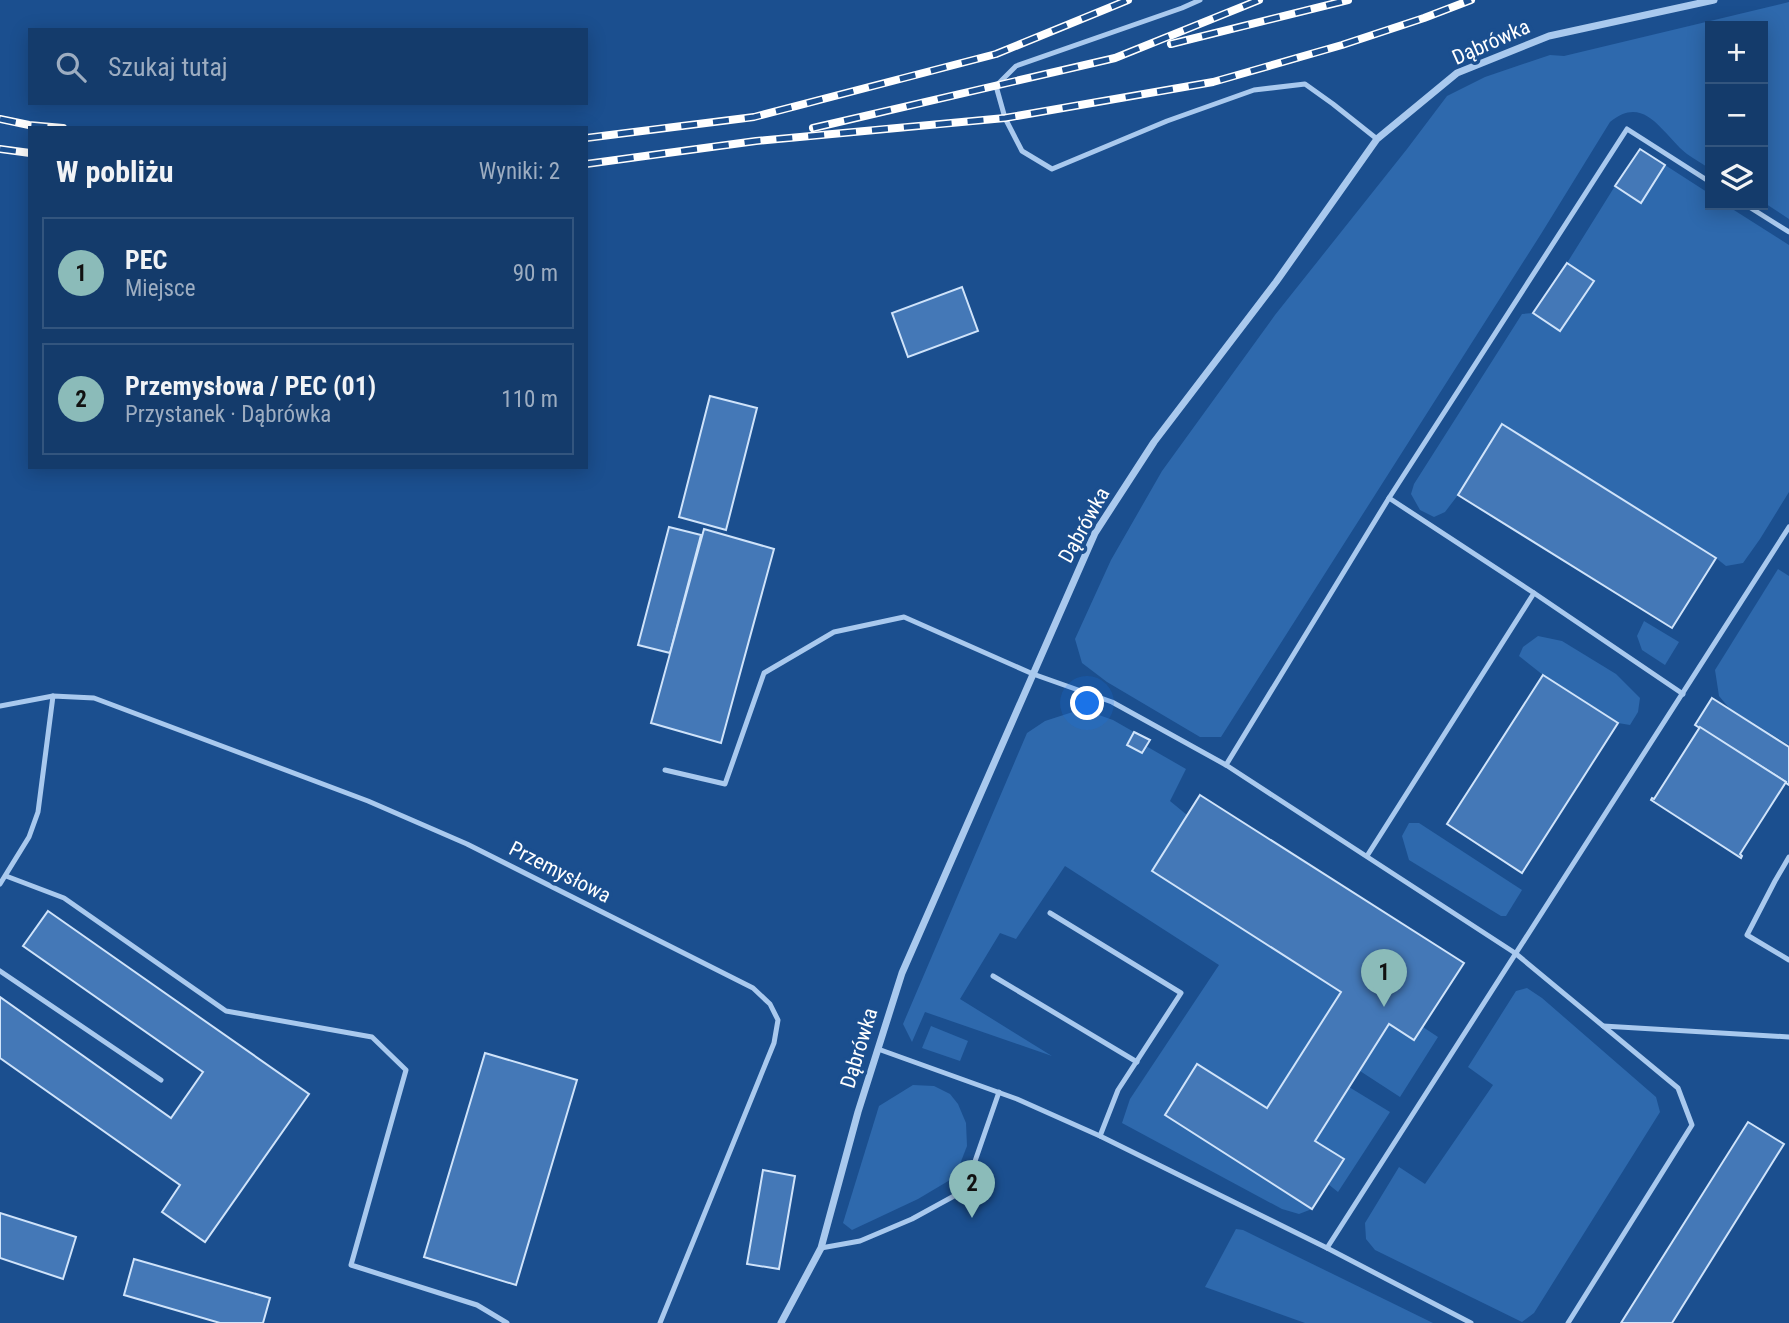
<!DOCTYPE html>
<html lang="pl">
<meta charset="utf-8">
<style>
body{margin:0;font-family:"Roboto Condensed",sans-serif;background:#214673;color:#f1f3f6}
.controls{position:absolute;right:21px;top:21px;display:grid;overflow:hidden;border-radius:0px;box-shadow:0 4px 18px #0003}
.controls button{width:63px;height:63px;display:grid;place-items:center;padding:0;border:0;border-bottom:2px solid #33557e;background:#143b6b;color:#f1f3f6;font:35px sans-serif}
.you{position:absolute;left:1088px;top:704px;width:24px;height:24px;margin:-18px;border:5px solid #fff;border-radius:50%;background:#1a73e8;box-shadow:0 0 0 10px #1a73e833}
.badge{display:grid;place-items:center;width:46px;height:46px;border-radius:50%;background:#8bbbb9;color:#111;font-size:23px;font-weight:700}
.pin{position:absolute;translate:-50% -58px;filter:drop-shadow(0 2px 4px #0008)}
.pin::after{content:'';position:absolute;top:37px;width:24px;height:21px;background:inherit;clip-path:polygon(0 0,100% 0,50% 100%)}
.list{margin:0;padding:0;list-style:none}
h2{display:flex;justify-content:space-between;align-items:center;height:91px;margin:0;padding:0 28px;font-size:30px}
h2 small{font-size:23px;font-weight:400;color:#9dadc1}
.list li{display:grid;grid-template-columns:46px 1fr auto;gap:21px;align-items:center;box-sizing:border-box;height:112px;margin:0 14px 14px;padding:0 14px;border:2px solid #33557e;border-radius:0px}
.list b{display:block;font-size:26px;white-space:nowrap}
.list p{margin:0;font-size:23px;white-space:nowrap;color:#9dadc1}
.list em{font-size:23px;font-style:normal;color:#9dadc1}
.icon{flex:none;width:38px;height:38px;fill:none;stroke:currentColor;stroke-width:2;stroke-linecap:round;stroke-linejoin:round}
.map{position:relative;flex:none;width:1789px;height:1323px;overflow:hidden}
.search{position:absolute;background:#143b6b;box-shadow:0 4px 18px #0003;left:28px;top:28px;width:560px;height:77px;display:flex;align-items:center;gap:18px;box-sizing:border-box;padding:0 24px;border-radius:0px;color:#9dadc1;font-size:26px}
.panel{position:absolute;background:#143b6b;box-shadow:0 4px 18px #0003;left:28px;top:126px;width:560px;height:343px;border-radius:0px}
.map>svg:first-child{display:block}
</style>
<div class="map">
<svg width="1789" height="1323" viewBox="0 0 1789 1323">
<rect width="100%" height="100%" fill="#1b4f8f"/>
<g fill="#2e69ad">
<path d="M 1789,2 L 1789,219 L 1763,202 L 1763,26 L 1710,26 L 1710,169 C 1703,164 1694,159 1687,154 C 1662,134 1645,93 1610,122 L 1541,234 L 1221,737 L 1200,737 L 1107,682 L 1082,663 L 1075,639 L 1111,560 L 1162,471 L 1275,315 L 1407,149 L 1447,96 L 1485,77 L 1550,55 L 1564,56 Z"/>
<path d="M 1665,165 L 1710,194 L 1710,205 L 1726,205 L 1789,245 L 1789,492 L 1760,539 L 1743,563 L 1726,566 L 1716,558 L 1503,424 L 1458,495 L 1445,512 L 1434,517 L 1420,510 L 1411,494 L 1414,484 L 1522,314 L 1533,313 L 1593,281 L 1567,263 L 1615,186 L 1641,202 Z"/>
<path d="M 1778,569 L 1789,576 L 1789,745 L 1729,708 L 1719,696 L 1715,670 Z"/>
<path d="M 1644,621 L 1679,642 L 1665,665 L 1642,650 L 1637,636 Z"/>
<path d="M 1538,636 L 1562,641 L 1616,674 L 1640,698 L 1638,712 L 1630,725 L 1618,723 L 1543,675 L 1519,656 L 1523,647 Z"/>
<path d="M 1082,709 L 1113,720 L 1134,732 L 1127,745 L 1142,753 L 1146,746 L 1186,769 L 1170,801 L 1187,815 L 1152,871 L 1341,992 L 1267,1108 L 1198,1064 L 1165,1114 L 1312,1209 L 1299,1214 L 1282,1209 L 1122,1123 L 1130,1099 L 1219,965 L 1065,866 L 1016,939 L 1000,933 L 960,999 L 1052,1056 L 925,1012 L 912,1042 L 903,1024 L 1027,733 L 1045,721 Z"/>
<path d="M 1409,823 L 1419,823 L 1522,890 L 1506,916 L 1501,916 L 1409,860 L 1402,836 Z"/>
<path d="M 1527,988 L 1542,998 L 1656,1097 L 1660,1112 L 1534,1313 L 1522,1322 L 1375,1250 L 1366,1239 L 1365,1223 L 1399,1167 L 1425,1184 L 1493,1085 L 1468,1067 L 1516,991 Z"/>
<path d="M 1389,1024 L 1414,1040 L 1423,1027 L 1438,1037 L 1400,1097 L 1360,1071 Z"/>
<path d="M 931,1026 L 968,1041 L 960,1061 L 922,1048 Z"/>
<path d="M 913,1085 L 934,1086 L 950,1094 L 958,1104 L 966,1123 L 967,1146 L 955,1177 L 918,1199 L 852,1230 L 843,1223 L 879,1106 Z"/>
<path d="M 1349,1087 L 1390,1112 L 1338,1192 L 1328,1184 L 1344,1159 L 1315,1141 Z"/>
<path d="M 1236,1229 L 1243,1230 L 1433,1323 L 1305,1323 L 1205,1287 Z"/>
</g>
<g fill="#4478b7" stroke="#cfe3fa" stroke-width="2">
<path d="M 1640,149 L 1665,165 L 1641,203 L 1615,186 Z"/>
<path d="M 1567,263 L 1594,281 L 1560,331 L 1533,313 Z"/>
<path d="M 962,287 L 978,331 L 908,357 L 892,313 Z"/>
<path d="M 710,396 L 757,408 L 726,530 L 679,517 Z"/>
<path d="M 1502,424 L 1716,558 L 1672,628 L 1458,495 Z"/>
<path d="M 669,527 L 701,535 L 670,653 L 638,645 Z"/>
<path d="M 704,529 L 774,549 L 721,743 L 651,723 Z"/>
<path d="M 1543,675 L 1618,723 L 1522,873 L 1447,824 Z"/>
<path d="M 1712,698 L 1789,747 L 1789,785 L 1786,783 L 1786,782 L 1695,725 Z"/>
<path d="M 1700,727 L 1786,782 L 1740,854 L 1742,856 L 1741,858 L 1651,800 L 1652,798 L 1654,799 Z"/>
<path d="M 1134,732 L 1150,740 L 1142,753 L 1127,745 Z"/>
<path d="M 1200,795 L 1464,963 L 1414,1040 L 1389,1024 L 1315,1141 L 1344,1159 L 1312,1209 L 1165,1115 L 1197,1064 L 1267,1108 L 1341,992 L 1152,871 Z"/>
<path d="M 48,911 L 309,1094 L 205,1242 L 162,1212 L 180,1185 L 0,1058 L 0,997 L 171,1118 L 203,1072 L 23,946 Z"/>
<path d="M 485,1053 L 577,1080 L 516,1285 L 424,1257 Z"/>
<path d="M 1748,1122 L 1784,1144 L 1672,1323 L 1621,1323 Z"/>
<path d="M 763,1170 L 795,1176 L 779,1269 L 747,1264 Z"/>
<path d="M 0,1213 L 76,1237 L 63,1279 L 0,1258 Z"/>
<path d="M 134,1259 L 270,1298 L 263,1323 L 220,1323 L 124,1295 Z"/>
</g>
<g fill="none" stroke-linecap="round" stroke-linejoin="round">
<g stroke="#a9c9ee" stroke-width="5">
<path d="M 1200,0 L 1182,8 L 1016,66 L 996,86 L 1005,118 L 1022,151 L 1052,169 L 1167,121 L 1254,90 L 1305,84 L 1333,104 L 1377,139"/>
<path d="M 1746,205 L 1789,232"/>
<path d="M 1683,694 L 1534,593 L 1389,498 L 1627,129 L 1710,182"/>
<path d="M 0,706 L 53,696 L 94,698 L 368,801 L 467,844 L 753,988 L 770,1004 L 778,1020 L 774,1043 L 660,1323"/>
<path d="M 1226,765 L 1389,498"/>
<path d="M 665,770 L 725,784 L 764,673 L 834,632 L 904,617 L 1033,674 L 1112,702 L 1226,765 L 1515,953 L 1678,1088 L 1692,1125 L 1568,1323"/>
<path d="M 1367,856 L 1534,593"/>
<path d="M 1789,857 L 1775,881 L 1747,935 L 1789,960"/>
<path d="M 6,876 L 64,898 L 226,1011 L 372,1037 L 406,1070 L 351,1265 L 477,1305 L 507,1323"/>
<path d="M 0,884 L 29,837 L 38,812 L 53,696"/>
<path d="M 1050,913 L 1181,993 L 1118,1090 L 1100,1136"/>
<path d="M 0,971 L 161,1080"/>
<path d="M 993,976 L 1137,1062"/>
<path d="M 1603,1026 L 1789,1037"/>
<path d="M 878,1049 L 1017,1099 L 1100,1136 L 1327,1248 L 1471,1323"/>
<path d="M 821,1248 L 860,1241 L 912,1219 L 965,1190 L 999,1092"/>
<path d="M 1327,1248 L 1789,527"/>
</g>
<path stroke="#a9c9ee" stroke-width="7" d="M 781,1323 L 821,1248 L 858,1112 L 902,973 L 1095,533 L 1154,442 L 1276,282 L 1377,139 L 1457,73 L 1549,36 L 1714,0"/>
<defs>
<g id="rail">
<path d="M 1171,44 L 1348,0"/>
<path d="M 0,119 L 29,125 L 63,128"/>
<path d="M 813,128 L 1115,58 L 1259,0"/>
<path d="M 586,138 L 754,117 L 996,54 L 1128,0"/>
<path d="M 0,149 L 30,153"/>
<path d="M 586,164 L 756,141 L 1005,118 L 1213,82 L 1342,45 L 1424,18 L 1471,0"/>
</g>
</defs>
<use href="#rail" stroke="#fff" stroke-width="8"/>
<use href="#rail" stroke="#1b4f8f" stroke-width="5" stroke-dasharray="16" stroke-linecap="butt"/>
</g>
<g text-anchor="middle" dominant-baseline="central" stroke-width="7" stroke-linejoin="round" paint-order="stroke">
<g font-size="21" fill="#fff" stroke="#1b4f8f">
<text transform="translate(1491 42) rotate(-24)">Dąbrówka</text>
<text transform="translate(1084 525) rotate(-61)">Dąbrówka</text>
<text transform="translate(560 872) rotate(27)">Przemysłowa</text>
<text transform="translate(859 1048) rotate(-73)">Dąbrówka</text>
</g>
</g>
</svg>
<div class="controls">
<button>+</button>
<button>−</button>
<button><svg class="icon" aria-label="layers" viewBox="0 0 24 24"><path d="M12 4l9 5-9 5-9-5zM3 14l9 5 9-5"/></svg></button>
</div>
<div class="you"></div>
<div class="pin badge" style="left:1384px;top:1007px">1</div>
<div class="pin badge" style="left:972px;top:1218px">2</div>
<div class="search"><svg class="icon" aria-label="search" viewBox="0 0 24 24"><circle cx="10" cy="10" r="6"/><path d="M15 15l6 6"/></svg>Szukaj tutaj</div>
<section class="panel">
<h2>W pobliżu<small>Wyniki: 2</small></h2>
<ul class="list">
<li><span class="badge">1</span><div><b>PEC</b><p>Miejsce</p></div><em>90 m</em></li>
<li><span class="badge">2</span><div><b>Przemysłowa / PEC (01)</b><p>Przystanek · Dąbrówka</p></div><em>110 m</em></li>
</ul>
</section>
</div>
